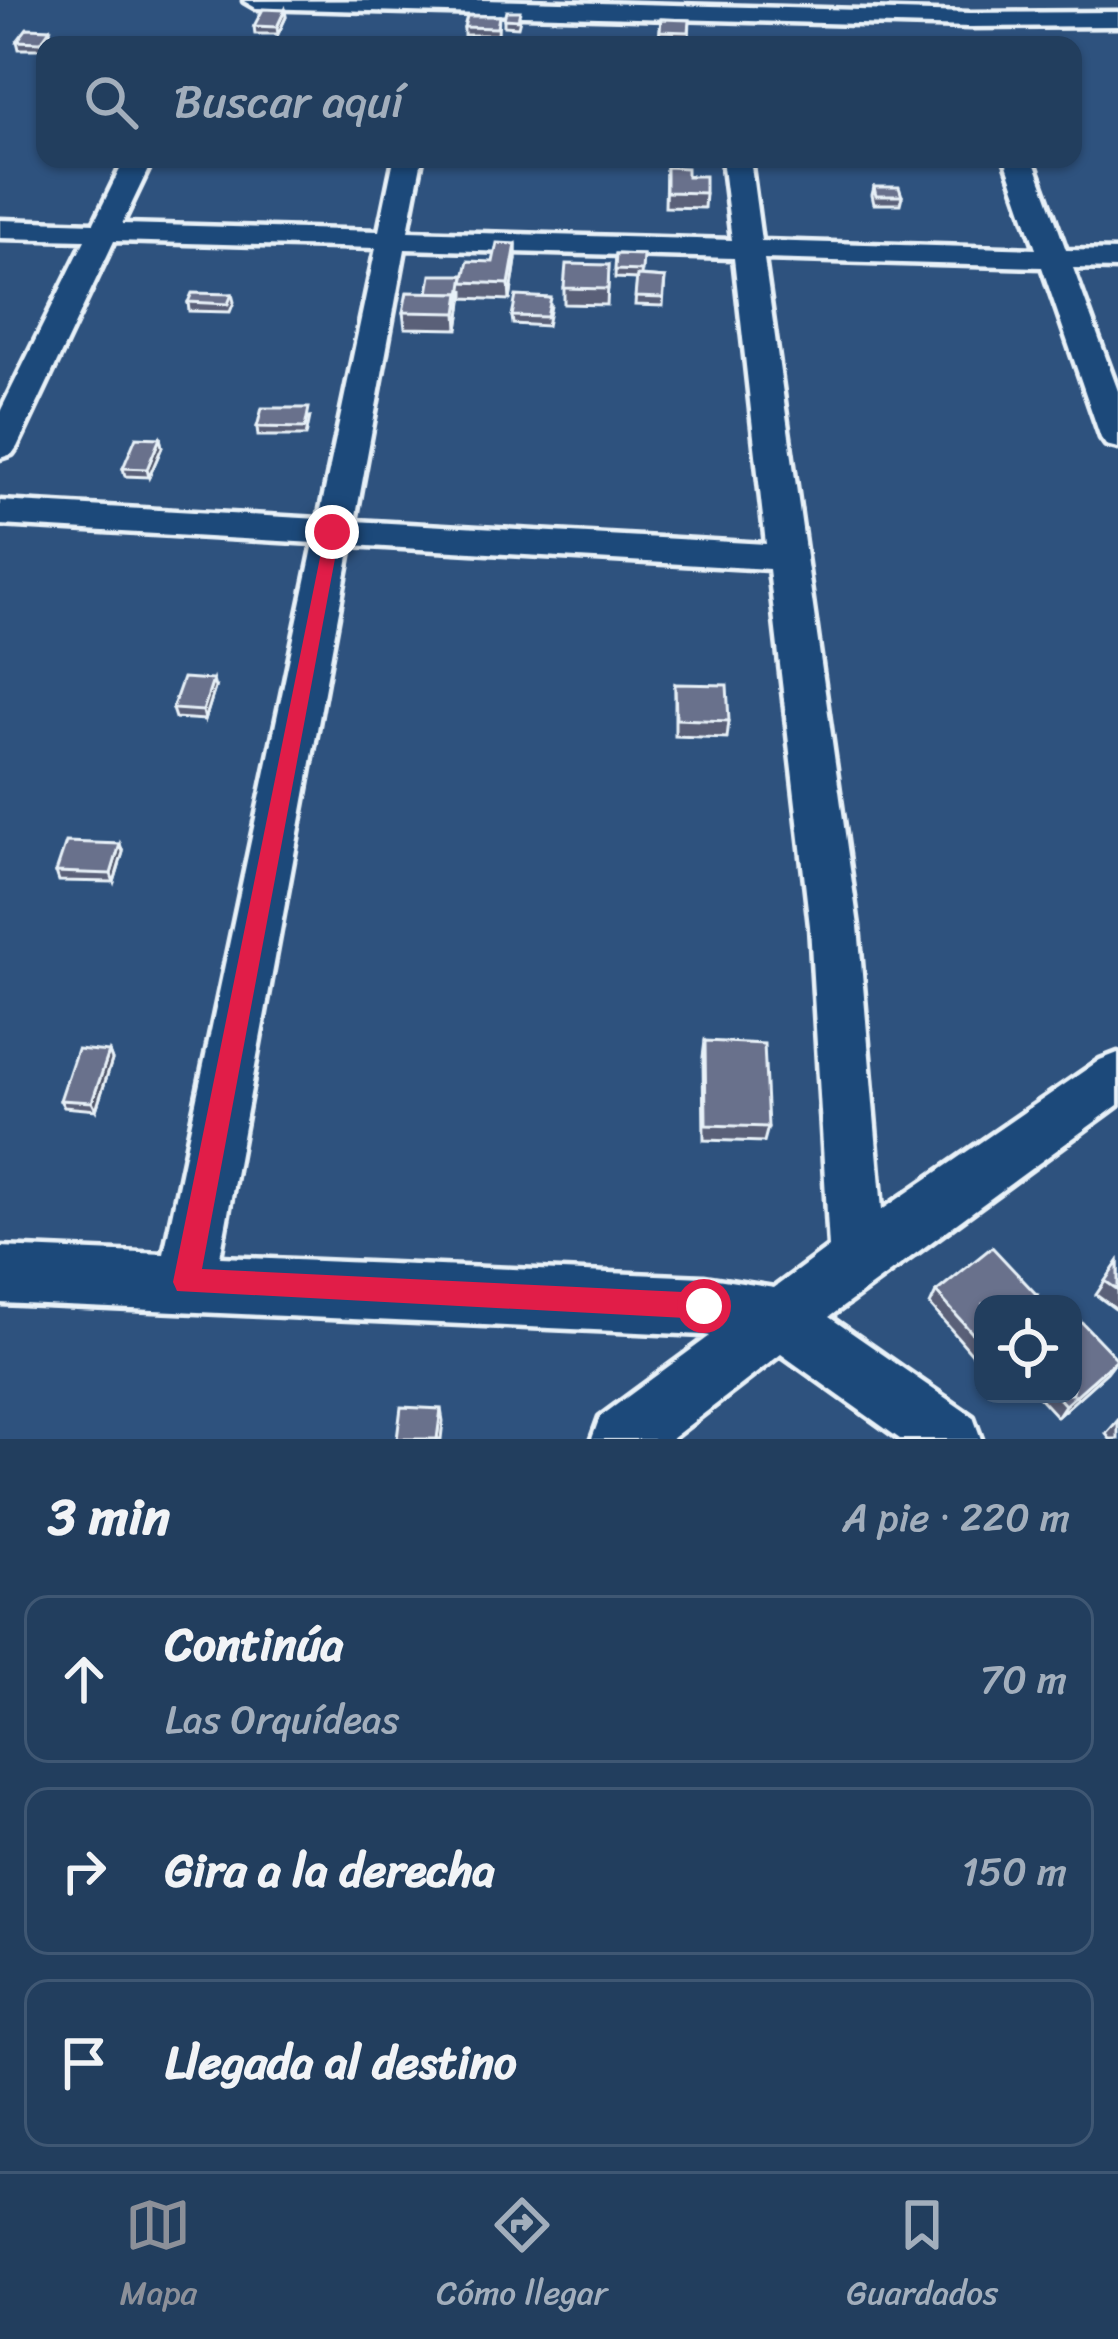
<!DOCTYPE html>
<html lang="es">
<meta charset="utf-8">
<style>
body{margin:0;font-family:Sriracha,sans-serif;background:#2a4564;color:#f1f3f6}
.controls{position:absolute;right:36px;bottom:36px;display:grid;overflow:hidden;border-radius:24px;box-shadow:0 3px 9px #0004}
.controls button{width:108px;height:108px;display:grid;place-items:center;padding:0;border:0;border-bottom:3px solid #3f5773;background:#223e5e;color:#f1f3f6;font:60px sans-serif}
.stop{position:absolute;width:36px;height:36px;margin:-27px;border:9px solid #e11d48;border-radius:50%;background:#fff}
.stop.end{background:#e11d48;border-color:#fff;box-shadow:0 3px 12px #0008}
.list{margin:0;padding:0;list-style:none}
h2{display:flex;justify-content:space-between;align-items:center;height:156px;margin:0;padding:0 48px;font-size:51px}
h2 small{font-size:39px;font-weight:400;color:#a2aebc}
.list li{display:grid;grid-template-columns:78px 1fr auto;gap:36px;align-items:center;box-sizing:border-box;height:168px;margin:0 24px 24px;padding:0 24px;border:3px solid #3f5773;border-radius:24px}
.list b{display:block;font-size:45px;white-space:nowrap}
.list p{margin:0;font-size:39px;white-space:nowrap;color:#a2aebc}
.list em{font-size:39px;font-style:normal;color:#a2aebc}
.icon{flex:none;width:66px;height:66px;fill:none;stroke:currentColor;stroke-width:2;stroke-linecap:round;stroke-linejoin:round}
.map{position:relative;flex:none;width:1118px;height:1439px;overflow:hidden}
.search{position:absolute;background:#223e5e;box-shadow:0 3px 9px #0004;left:36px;right:36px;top:36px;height:132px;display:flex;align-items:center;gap:30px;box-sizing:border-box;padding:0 42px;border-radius:24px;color:#a2aebc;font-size:45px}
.sheet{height:732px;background:#223e5e}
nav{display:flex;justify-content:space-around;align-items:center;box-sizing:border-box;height:168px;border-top:3px solid #3f5773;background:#223e5e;font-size:33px;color:#a2aebc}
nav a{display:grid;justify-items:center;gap:6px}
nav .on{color:#8c9099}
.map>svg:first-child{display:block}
</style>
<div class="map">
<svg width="1118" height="1439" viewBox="0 0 1118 1439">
<rect width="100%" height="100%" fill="#2e527e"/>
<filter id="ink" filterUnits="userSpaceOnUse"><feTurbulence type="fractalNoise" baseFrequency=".00833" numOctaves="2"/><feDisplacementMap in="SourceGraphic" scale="24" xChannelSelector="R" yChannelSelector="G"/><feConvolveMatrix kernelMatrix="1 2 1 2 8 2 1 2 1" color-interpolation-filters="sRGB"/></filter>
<g filter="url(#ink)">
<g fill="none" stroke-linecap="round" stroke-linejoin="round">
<defs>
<g id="minor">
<path d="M 482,0 L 970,13 L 1118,12 L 1118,26 L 970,27 L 256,8 L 244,1 Z"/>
<path d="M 125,159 L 153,159 L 122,224 L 379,231 L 394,159 L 422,159 L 408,231 L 732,240 L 722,159 L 750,159 L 761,241 L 1036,249 L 1005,159 L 1033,159 L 1066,250 L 1118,251 L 1118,269 L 1073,268 L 1118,391 L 1118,448 L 1106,445 L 1101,438 L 1042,267 L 764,259 L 858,926 L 882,1210 L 1100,1060 L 1118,1053 L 1118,1105 L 829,1317 L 973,1417 L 981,1439 L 900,1439 L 781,1354 L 671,1439 L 592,1439 L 600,1417 L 710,1336 L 704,1335 L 0,1303 L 0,1247 L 164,1254 L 314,543 L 0,525 L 0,501 L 319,519 L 376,248 L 114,241 L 17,447 L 12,454 L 0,458 L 0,412 L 85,240 L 0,238 L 0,220 L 94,223 ZM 405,249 L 734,258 L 766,544 L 355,521 ZM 351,545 L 769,569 L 810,926 L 829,1247 L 774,1288 L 704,1277 L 220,1257 Z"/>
</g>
</defs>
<use href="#minor" stroke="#e8f1f8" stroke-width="9"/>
<use href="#minor" fill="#1f4a7a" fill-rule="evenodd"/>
</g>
<g fill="#5a6178" stroke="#e8f1f8" stroke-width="3">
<path d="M 285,10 L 286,17 L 278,34 L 255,34 L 254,26 Z"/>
<path d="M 499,16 L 498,35 L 464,35 L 464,27 Z"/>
<path d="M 504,19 L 520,19 L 518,27 L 504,26 Z"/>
<path d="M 661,19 L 690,20 L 689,40 L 659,39 Z"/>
<path d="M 51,36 L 43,49 L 19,49 L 17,41 Z"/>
<path d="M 666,167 L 687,176 L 705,193 L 704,208 L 665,207 Z"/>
<path d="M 874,187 L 902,196 L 900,204 L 874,204 L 872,195 Z"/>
<path d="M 516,244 L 516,260 L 510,300 L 464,298 L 464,289 L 458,329 L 405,328 L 403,312 L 428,293 L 493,262 Z"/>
<path d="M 616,254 L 643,255 L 641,276 L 665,278 L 663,306 L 635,305 L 637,279 L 615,278 Z"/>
<path d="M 609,265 L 607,305 L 564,304 L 564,288 Z"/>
<path d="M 232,294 L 234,302 L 230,312 L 189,311 L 188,302 Z"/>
<path d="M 551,306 L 547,326 L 513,324 L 512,316 Z"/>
<path d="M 310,417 L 306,436 L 258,436 L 257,427 Z"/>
<path d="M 160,438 L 162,447 L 149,477 L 125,476 L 123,468 Z"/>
<path d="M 675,684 L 729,721 L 727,738 L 675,736 Z"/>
<path d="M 215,688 L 205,720 L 175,718 L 172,709 Z"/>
<path d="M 123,852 L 114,882 L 59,881 L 56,872 Z"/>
<path d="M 705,1041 L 768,1127 L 764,1142 L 704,1140 L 703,1057 Z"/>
<path d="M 109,1052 L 112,1060 L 96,1110 L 64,1107 L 60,1100 Z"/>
<path d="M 1118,1262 L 1118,1311 L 1096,1295 Z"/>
<path d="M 936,1292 L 1037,1295 L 1032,1304 L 983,1304 L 983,1347 L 973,1355 L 930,1305 Z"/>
<path d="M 1117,1359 L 1107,1372 L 1057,1417 L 1036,1394 L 1073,1394 Z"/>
<path d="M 1118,1420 L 1118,1439 L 1110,1439 L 1106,1434 Z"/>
</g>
<g fill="#4a4f62" stroke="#e8f1f8" stroke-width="3">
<path d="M 285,10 L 286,17 L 278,34 L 277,27 Z"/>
<path d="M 50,29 L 51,36 L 43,49 L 41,42 Z"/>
<path d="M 516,244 L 516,260 L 510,300 L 509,284 Z"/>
<path d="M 460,293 L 461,309 L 458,329 L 457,313 Z"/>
<path d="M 160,438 L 162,447 L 149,477 L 147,469 Z"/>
<path d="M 213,680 L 215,688 L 205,720 L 203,711 Z"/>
<path d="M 120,844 L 123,852 L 114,882 L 111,874 Z"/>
<path d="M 109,1052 L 112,1060 L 96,1110 L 92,1102 Z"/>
<path d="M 1117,1359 L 1107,1372 L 1057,1417 L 1065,1405 Z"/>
<path d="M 441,1409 L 443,1421 L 441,1439 L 437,1439 Z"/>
</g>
<g fill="#69718c" stroke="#e8f1f8" stroke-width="3">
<path d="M 263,9 L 285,10 L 277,27 L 254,26 Z"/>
<path d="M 506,11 L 520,11 L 518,20 L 504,19 Z"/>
<path d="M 467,16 L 499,16 L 497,28 L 464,27 Z"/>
<path d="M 661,19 L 690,20 L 689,32 L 660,31 Z"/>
<path d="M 27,28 L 50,29 L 41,42 L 17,41 Z"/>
<path d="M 823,39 L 839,41 L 838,45 L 821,45 Z"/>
<path d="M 666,167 L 687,168 L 687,176 L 705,176 L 705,193 L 666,192 Z"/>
<path d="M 874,187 L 899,187 L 902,196 L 876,196 Z"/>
<path d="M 497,243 L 516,244 L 509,284 L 463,282 L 468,261 L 493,262 Z"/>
<path d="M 616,254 L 643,255 L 642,271 L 615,270 Z"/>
<path d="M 566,264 L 609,265 L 608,289 L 564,288 Z"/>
<path d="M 431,275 L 464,275 L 461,295 L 460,293 L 428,293 Z"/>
<path d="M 637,276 L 665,278 L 663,298 L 635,297 Z"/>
<path d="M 407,292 L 460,293 L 457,313 L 403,312 Z"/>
<path d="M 192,293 L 232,294 L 228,304 L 188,302 Z"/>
<path d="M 516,296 L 551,298 L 547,317 L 512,316 Z"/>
<path d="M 262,408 L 309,408 L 305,428 L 257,427 Z"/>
<path d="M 136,437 L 160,438 L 147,469 L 123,468 Z"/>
<path d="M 183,678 L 213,680 L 203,711 L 172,709 Z"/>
<path d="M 675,684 L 727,685 L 729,721 L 676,719 Z"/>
<path d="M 66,842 L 120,844 L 111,874 L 56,872 Z"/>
<path d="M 705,1041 L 764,1044 L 768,1127 L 706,1125 Z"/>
<path d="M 77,1049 L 109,1052 L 92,1102 L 60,1100 Z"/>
<path d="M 992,1247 L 1037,1295 L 1027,1304 L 983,1304 L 983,1340 L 980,1342 L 936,1292 Z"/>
<path d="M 1118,1262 L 1118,1290 L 1105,1281 Z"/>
<path d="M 1073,1313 L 1117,1359 L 1065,1405 L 1055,1394 L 1073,1394 Z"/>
<path d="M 401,1407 L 441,1409 L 437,1439 L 397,1439 Z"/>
</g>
</g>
<path fill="#e11d48" d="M 326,528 L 340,532 L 202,1269 L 704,1293 L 714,1297 L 717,1306 L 714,1316 L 704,1319 L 177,1291 L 173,1282 Z"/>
</svg>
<div class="controls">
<button><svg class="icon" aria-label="locate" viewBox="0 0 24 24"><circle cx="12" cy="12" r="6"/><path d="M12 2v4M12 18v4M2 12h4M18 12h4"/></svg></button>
</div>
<div class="stop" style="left:704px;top:1306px"></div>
<div class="stop end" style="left:332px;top:532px"></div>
<div class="search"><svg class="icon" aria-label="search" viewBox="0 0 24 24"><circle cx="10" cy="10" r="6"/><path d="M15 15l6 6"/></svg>Buscar aquí</div>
</div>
<section class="sheet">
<h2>3 min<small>A pie · 220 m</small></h2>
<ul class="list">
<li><svg class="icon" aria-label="ahead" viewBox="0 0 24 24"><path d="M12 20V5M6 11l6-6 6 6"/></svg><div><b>Continúa</b><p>Las Orquídeas</p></div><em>70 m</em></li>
<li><svg class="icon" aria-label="right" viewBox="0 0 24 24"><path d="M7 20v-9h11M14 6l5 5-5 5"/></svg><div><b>Gira a la derecha</b></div><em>150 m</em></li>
<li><svg class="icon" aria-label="arrive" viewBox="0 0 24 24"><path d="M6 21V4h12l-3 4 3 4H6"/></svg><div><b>Llegada al destino</b></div></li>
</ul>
</section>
<nav>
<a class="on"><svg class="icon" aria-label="map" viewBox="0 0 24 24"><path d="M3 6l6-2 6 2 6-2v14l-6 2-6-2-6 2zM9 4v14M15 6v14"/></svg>Mapa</a>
<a><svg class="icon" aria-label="directions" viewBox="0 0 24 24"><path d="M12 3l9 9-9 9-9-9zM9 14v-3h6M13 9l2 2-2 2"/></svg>Cómo llegar</a>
<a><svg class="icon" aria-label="saved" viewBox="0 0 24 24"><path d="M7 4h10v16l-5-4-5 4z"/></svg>Guardados</a>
</nav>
